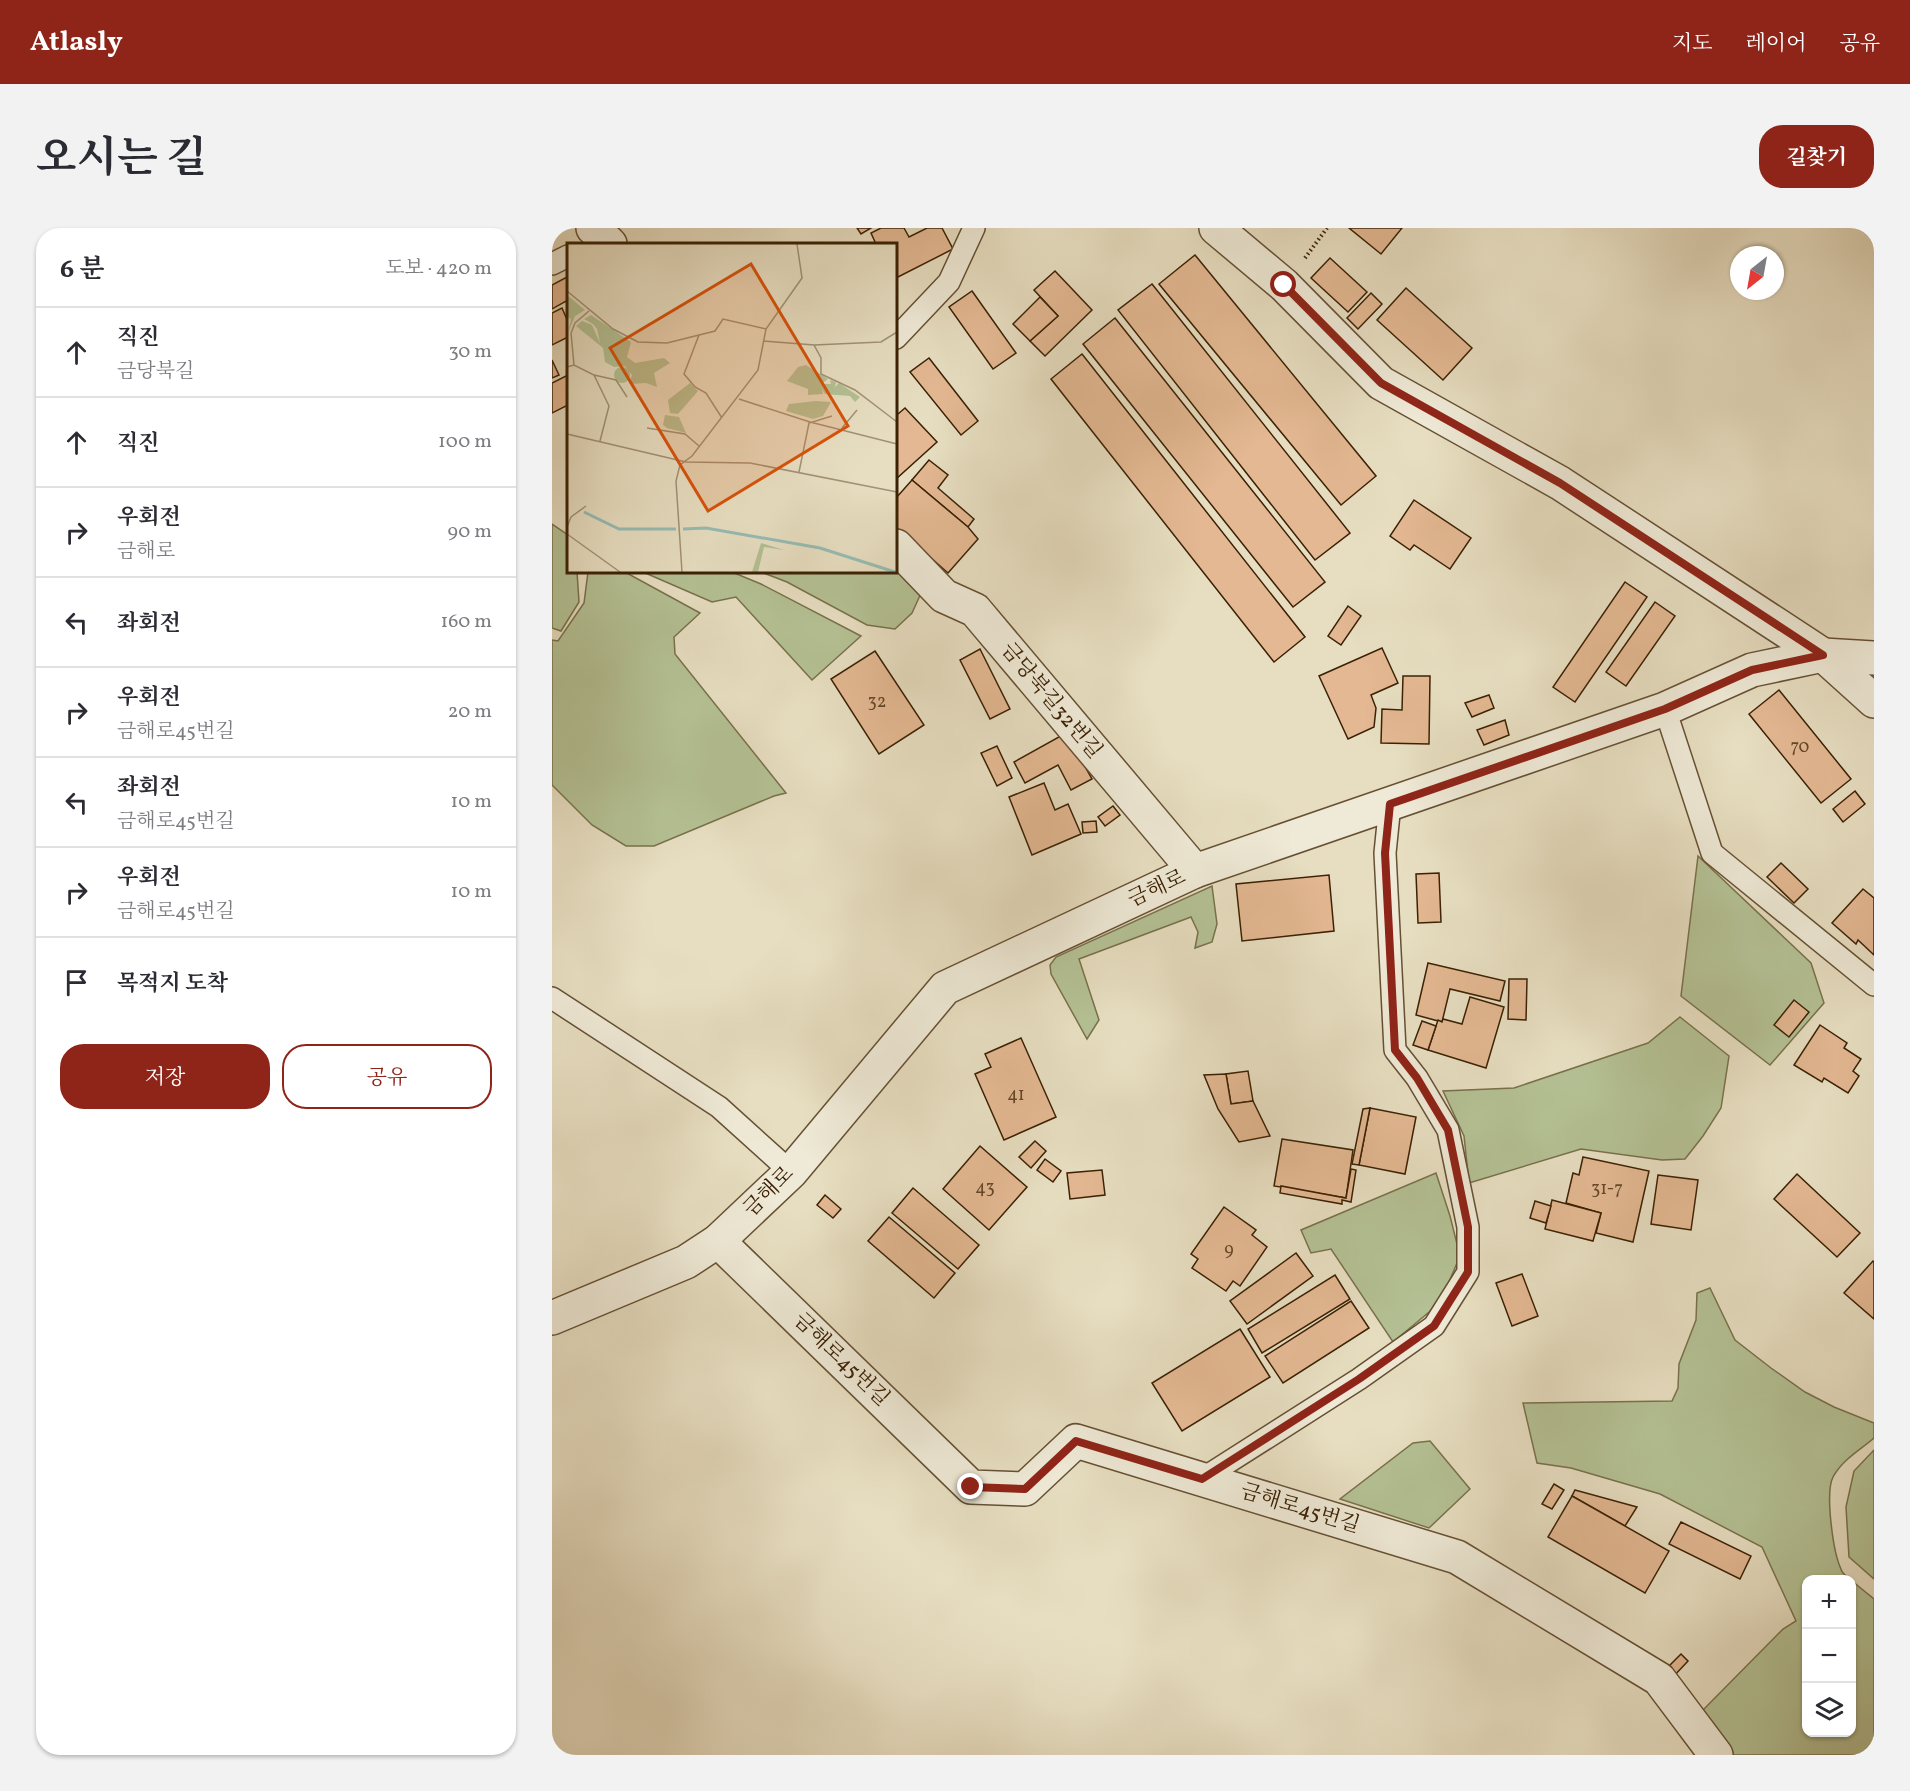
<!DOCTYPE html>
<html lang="ko">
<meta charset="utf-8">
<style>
body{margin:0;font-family:Vollkorn,"Noto Serif KR",serif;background:#f2f2f3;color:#2b2b33}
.controls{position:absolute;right:18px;bottom:18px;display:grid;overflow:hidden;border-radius:12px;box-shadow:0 2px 4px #0004}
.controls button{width:54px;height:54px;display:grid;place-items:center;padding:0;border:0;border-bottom:2px solid #e1e1e2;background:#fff;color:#2b2b33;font:30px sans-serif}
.compass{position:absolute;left:1178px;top:18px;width:54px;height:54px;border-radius:50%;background:#fff;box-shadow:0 2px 4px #0004;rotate:211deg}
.stop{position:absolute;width:18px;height:18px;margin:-14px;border:4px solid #8f2418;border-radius:50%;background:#fff}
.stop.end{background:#8f2418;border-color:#fff;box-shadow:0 2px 6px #0008}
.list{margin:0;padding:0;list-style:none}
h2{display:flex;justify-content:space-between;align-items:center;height:78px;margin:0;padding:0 24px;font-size:26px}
h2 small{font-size:20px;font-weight:400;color:#7c7c81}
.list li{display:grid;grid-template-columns:39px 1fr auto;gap:18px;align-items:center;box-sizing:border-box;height:90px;padding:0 24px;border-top:2px solid #e1e1e2}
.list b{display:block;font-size:22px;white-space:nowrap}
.list p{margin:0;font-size:20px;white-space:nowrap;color:#7c7c81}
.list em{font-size:20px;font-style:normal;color:#7c7c81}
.actions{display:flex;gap:12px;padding:18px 24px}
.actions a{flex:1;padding:14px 0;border:2px solid #8f2418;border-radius:24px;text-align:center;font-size:21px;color:#8f2418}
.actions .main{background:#8f2418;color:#fff}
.icon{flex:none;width:33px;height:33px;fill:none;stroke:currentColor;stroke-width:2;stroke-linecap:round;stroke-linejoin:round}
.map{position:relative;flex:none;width:1322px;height:1527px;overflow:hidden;border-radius:24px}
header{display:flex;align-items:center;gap:36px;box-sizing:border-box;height:84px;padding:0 30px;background:#8f2418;color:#fff}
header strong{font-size:28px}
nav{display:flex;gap:33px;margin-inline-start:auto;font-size:21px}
.intro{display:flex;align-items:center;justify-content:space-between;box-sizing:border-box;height:144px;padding:0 36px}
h1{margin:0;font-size:42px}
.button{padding:15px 27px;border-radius:24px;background:#8f2418;color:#fff;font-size:21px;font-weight:700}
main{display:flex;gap:36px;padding:0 36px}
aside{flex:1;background:#fff;border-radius:24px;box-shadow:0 2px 4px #0004}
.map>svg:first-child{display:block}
</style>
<header>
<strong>Atlasly</strong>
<nav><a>지도</a><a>레이어</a><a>공유</a></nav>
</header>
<div class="intro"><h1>오시는 길</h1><a class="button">길찾기</a></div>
<main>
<aside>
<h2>6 분<small>도보 · 420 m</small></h2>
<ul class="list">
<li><svg class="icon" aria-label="ahead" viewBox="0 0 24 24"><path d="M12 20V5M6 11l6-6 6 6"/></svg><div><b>직진</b><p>금당북길</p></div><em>30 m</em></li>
<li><svg class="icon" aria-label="ahead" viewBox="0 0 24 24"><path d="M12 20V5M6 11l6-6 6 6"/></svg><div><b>직진</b></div><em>100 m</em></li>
<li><svg class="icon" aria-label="right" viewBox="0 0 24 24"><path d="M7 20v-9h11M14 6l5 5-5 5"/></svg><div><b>우회전</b><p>금해로</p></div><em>90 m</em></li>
<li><svg class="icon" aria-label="left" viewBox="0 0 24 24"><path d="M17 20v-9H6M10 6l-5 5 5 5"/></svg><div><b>좌회전</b></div><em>160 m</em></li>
<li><svg class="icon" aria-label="right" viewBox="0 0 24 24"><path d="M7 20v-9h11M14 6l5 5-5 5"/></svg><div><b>우회전</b><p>금해로45번길</p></div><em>20 m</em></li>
<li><svg class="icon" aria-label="left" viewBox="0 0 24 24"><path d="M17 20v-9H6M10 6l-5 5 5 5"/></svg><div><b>좌회전</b><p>금해로45번길</p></div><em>10 m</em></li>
<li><svg class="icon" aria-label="right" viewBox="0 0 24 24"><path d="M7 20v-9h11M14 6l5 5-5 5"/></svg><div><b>우회전</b><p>금해로45번길</p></div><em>10 m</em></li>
<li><svg class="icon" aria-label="arrive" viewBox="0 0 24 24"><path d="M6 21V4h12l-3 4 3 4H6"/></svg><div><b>목적지 도착</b></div></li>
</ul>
<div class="actions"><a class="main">저장</a><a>공유</a></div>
</aside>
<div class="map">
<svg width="1322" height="1527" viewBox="0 0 1322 1527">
<rect width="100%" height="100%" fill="#e7dec1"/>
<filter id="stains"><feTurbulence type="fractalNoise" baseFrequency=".00333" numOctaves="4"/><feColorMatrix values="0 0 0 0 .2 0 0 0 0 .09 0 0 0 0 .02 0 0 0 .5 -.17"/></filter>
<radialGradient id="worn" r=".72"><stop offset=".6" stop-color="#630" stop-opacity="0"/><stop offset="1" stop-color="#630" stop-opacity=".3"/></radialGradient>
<g fill="#b4c194" stroke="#78714c" stroke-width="1.5">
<path d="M 0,296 L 16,307 L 16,344 L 25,344 L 27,374 L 9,403 L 0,400 Z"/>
<path d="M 344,339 L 370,363 L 360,385 L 343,401 L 315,397 L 235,354 L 209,344 L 344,344 Z"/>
<path d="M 36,344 L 73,344 L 148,385 L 122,409 L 123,426 L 234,565 L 222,568 L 102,618 L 74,618 L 40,597 L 0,557 L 0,412 L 6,413 L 32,375 Z"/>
<path d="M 91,344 L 180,344 L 209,356 L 309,408 L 260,452 L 184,369 L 160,374 Z"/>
<path d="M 1146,628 L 1259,735 L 1272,775 L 1218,837 L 1129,768 Z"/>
<path d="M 660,658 L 665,696 L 660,714 L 643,720 L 646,704 L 639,689 L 527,731 L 547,792 L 535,811 L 499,746 L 498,737 L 504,729 Z"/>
<path d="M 1128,789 L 1177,828 L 1169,880 L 1151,908 L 1133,931 L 1110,932 L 1029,921 L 917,955 L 912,908 L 891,863 L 962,860 L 1096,815 Z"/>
<path d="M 884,945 L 898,988 L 908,1028 L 888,1075 L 841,1114 L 779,1021 L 759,1025 L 749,1002 Z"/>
<path d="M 1158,1060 L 1183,1112 L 1219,1140 L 1253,1164 L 1282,1179 L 1322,1195 L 1322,1210 C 1308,1222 1290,1232 1281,1249 C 1273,1265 1281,1324 1289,1341 C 1290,1346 1295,1348 1298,1351 L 1254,1352 L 1254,1504 L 1300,1504 L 1300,1353 L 1322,1371 L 1322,1527 L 1178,1527 L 1150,1483 L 1231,1401 L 1244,1393 L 1210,1319 L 1108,1266 L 1019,1240 L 985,1235 L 971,1175 L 1120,1173 L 1126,1160 L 1127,1136 L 1144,1092 L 1145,1065 Z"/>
<path d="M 878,1213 L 918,1261 L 877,1300 L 788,1271 L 861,1215 Z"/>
<path d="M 1322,1222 L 1322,1351 L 1297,1329 L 1294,1279 L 1302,1243 Z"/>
</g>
<g fill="#e3b892" stroke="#3b2104" stroke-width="1.5">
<path d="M 305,0 L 319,0 L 309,6 Z"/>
<path d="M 329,0 L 352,0 L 357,9 L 375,0 L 390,0 L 401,21 L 344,50 L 344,16 L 324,16 L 319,5 Z"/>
<path d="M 797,0 L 850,0 L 829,26 Z"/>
<path d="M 643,27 L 824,248 L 789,277 L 607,56 Z"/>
<path d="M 778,30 L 815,64 L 796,84 L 759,50 Z"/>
<path d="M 503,43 L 540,82 L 493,128 L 478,113 L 506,88 L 482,62 Z"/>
<path d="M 15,49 L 16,78 L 14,73 L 0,81 L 0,57 Z"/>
<path d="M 600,56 L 798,305 L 763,332 L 566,82 Z"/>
<path d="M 854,60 L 920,120 L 891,152 L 825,92 Z"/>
<path d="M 420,63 L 464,125 L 441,141 L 397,79 Z"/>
<path d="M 819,65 L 830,76 L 806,101 L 795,90 Z"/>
<path d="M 488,69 L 506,88 L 478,113 L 461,96 Z"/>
<path d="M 10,80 L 16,94 L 16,109 L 0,117 L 0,85 Z"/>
<path d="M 563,90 L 773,354 L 741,379 L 531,116 Z"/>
<path d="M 530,126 L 753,409 L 722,434 L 499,151 Z"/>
<path d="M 377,130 L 426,193 L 409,207 L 358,144 Z"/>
<path d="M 0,132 L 7,147 L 0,150 Z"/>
<path d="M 16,147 L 16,177 L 0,185 L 0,155 Z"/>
<path d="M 353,180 L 385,214 L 344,251 L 344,183 L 346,186 Z"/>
<path d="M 377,232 L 396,247 L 386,260 L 422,291 L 416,299 L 360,252 Z"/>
<path d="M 360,252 L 416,299 L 426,311 L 396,345 L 344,299 L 344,270 Z"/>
<path d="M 862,272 L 919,310 L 898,341 L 862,317 L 858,322 L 838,308 Z"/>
<path d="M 1073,354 L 1095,369 L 1023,474 L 1001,459 Z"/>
<path d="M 1103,374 L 1123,388 L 1074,458 L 1054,444 Z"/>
<path d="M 796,378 L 809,388 L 789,417 L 776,408 Z"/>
<path d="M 830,420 L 846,455 L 819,467 L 824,480 L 822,499 L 796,511 L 767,448 Z"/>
<path d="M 428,421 L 458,481 L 438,491 L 408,432 Z"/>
<path d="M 323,423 L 372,497 L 327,526 L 279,451 Z"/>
<path d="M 851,448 L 878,448 L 877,516 L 829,515 L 830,481 L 850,482 Z"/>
<path d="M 1227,462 L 1299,551 L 1269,575 L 1197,486 Z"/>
<path d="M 937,467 L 942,480 L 920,489 L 913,475 Z"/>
<path d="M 953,492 L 957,507 L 932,517 L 925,502 Z"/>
<path d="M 514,505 L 540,551 L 519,562 L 506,537 L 473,555 L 462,534 Z"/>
<path d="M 445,518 L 460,550 L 445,558 L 429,525 Z"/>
<path d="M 492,555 L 503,582 L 516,576 L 529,606 L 480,627 L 457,569 Z"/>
<path d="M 1303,563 L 1313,576 L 1291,594 L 1281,581 Z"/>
<path d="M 561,578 L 568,587 L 553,598 L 546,589 Z"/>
<path d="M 544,593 L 545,604 L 531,605 L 530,594 Z"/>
<path d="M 1229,635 L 1256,661 L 1242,675 L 1215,649 Z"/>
<path d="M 887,645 L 889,694 L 866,695 L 864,646 Z"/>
<path d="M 777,647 L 782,703 L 690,713 L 684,656 Z"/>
<path d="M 1311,661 L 1322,670 L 1322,727 L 1306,712 L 1304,716 L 1280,695 Z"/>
<path d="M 876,735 L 953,753 L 948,773 L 898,761 L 890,794 L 864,787 Z"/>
<path d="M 957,751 L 975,751 L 974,792 L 956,791 Z"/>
<path d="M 918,769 L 952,779 L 934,840 L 876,822 L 886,792 L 890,794 L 891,791 L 910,796 Z"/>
<path d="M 1242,772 L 1257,784 L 1237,809 L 1222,797 Z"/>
<path d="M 870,793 L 884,798 L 876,822 L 861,817 Z"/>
<path d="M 1268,797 L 1295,815 L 1292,820 L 1309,831 L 1301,843 L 1307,848 L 1296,865 L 1272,850 L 1270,854 L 1242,837 Z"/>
<path d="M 469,810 L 504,889 L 452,912 L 423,846 L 439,839 L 433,826 Z"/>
<path d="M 696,843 L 701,873 L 679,876 L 674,846 Z"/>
<path d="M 674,846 L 679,876 L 701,873 L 718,908 L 687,914 L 666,881 L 652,847 Z"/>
<path d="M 818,880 L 864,889 L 853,946 L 807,937 Z"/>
<path d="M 818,880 L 807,937 L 800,936 L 811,881 Z"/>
<path d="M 730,911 L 801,922 L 794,970 L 722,958 Z"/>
<path d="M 483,913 L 494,923 L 479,940 L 467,929 Z"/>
<path d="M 428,918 L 475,959 L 437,1002 L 391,961 Z"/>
<path d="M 1031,929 L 1097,943 L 1081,1014 L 1044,1005 L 1049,985 L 1014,975 L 1021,945 L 1027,947 Z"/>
<path d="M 493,931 L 509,943 L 501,954 L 485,942 Z"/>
<path d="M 799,941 L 804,942 L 799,974 L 790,972 L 790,976 L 728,965 L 729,958 L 794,970 Z"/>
<path d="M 550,942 L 553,967 L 518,971 L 515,945 Z"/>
<path d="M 1245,946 L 1308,1005 L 1285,1029 L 1222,971 Z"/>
<path d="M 1106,947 L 1146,952 L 1139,1002 L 1099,996 Z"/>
<path d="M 361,960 L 427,1017 L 406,1041 L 340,985 Z"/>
<path d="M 273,967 L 289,981 L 281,990 L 265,977 Z"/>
<path d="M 1000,972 L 1049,985 L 1041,1013 L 993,1001 Z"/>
<path d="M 983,973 L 999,978 L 994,995 L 978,990 Z"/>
<path d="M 672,979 L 704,1002 L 700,1007 L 715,1019 L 688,1058 L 681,1053 L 674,1063 L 640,1040 L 646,1031 L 639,1026 Z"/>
<path d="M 337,989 L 403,1045 L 382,1070 L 316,1013 Z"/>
<path d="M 744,1025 L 761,1048 L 695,1096 L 678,1073 Z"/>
<path d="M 1321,1033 L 1322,1034 L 1322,1091 L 1292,1065 Z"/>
<path d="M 970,1046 L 986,1088 L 960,1098 L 944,1055 Z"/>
<path d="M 783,1047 L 798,1071 L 710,1125 L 696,1101 Z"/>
<path d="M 799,1073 L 817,1100 L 731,1155 L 713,1128 Z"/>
<path d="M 688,1101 L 718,1149 L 630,1203 L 600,1155 Z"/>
<path d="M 1002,1256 L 1012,1262 L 1000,1281 L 990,1276 Z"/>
<path d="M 1023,1262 L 1085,1279 L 1073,1298 L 1020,1268 Z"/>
<path d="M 1020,1268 L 1117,1323 L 1093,1365 L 996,1309 Z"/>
<path d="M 1129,1294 L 1199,1328 L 1188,1351 L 1117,1316 Z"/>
<path d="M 1129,1426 L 1136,1433 L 1121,1449 L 1114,1441 Z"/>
</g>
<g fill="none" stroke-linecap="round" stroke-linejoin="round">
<defs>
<g id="lane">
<path d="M 0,36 L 16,28"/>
<path d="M 344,110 L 397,54 L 422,0"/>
<path d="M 1113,481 L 1160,625 L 1322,757"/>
<path d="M 0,770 L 167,879 L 239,944"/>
<path d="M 650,1251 L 807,1151 L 882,1098 L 916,1044 L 916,999 L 896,902 L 865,850 L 843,822 L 833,625 L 838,576"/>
</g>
<g id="street">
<path d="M 41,0 L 58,16"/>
<path d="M 664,0 L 732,57 L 829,155 L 1008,255 L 1271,427 L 1322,473"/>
<path d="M 344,318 L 392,368 L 423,382 L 643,643"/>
<path d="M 166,1013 L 419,1259 L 473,1261 L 524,1213 L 905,1329 L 1107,1451 L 1164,1527"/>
<path d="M 0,1090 L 134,1034 L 166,1013 L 239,944 L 393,760 L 643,643 L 1113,481 L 1200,442 L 1271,427 L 1322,430"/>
</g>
</defs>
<use href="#lane" stroke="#665033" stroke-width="24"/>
<use href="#street" stroke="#665033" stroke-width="36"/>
<path stroke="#3b2104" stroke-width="4" stroke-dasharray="1.5 3" stroke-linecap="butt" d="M 753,30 L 775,0"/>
<use href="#lane" stroke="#efead7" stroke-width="21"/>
<use href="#street" stroke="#efead7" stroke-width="33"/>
</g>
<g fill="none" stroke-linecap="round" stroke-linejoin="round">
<path stroke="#8f2418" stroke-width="8" d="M 419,1259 L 473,1261 L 524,1213 L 650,1251 L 807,1151 L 882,1098 L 916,1044 L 916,999 L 896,902 L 865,850 L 843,822 L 833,625 L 838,576 L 1113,481 L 1200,442 L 1271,427 L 1008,255 L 829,155 L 732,57"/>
</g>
<g text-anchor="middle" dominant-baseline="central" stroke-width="4.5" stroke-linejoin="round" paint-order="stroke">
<g font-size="18" fill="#654728">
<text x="325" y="474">32</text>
<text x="1248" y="519">70</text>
<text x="464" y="867">41</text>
<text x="433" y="960">43</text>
<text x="1055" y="961">31-7</text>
<text x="677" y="1022">9</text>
</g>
<g font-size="21" fill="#3b2104" stroke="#efead7">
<text transform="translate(499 473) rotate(50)">금당북길32번길</text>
<text transform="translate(605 661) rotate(-25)">금해로</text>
<text transform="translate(217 964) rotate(-45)">금해로</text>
<text transform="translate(289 1132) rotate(44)">금해로45번길</text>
<text transform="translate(748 1281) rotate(17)">금해로45번길</text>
</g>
</g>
<g transform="translate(15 15)">
<rect width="330" height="330" fill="#e7dec1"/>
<path d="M 0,52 L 18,67 L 8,73 L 1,90 L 4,76 L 0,74 ZM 24,72 L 64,99 L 60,114 L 68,120 L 97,115 L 103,120 L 87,130 L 90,144 L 79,140 L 62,141 L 65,132 L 58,123 L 47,124 L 38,119 L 36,105 L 9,83 L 15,78 L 25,82 L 33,100 L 30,86 L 26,81 L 17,76 ZM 239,122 L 261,136 L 254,141 L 264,141 L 263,137 L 269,139 L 268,144 L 272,140 L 293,154 L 288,159 L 283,153 L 258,151 L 255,146 L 256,151 L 241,152 L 241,146 L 220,138 L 231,124 ZM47 132a8 8 0 1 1 16 0a8 8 0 1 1-16 0ZM 123,140 L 131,148 L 111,171 L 103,170 L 101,157 ZM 249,158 L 264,159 L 256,173 L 246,176 L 219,168 L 222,161 ZM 98,172 L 112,174 L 119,190 L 100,185 L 96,182 ZM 194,300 L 217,307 L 197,304 L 191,329 L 185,329 Z" fill="#b4c194"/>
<path fill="none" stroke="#97bcb4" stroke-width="3" d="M 17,269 L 52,286 L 109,286M 116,286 L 139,285 L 253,305 L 328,329"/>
<path fill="none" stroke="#a29275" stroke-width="1.5" d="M 0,48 L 46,86 L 71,99 L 100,100 L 148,88 L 156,76 L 199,86M 132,92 L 117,131 L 128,144 L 139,150 L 155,175M 196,98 L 247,102 L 254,115 L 254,131 L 288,147 L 330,179M 247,102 L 314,99 L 330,89M 7,122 L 4,90 L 8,80 L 22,68M 0,124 L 7,122 L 27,132 L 42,163 L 33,198M 27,132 L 49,137 L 60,154M 172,156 L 243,179 L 330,201M 80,185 L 118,191 L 132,203M 275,185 L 290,167M 0,191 L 119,219 L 183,220 L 330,249M 232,229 L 242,180 L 265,173M 0,284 L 4,274 L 19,263M 0,291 L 53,329M 115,329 L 109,238 L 113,222 L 125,213 L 191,127 L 199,86 L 235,35 L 230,1"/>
<path fill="#d7530b" fill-opacity="0.15" stroke="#d7530b" stroke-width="3" d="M 184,21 L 281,183 L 141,268 L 43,105 Z"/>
<rect width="330" height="330" fill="none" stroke="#3b2104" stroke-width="3"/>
</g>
<rect width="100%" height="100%" filter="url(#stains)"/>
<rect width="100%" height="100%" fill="url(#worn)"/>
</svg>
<div class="controls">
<button>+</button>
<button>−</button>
<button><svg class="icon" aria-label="layers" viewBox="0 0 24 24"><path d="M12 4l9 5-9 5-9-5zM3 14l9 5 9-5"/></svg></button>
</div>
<svg class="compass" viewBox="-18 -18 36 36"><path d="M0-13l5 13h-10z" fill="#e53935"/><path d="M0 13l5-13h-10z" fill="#7c7c81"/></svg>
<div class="stop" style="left:732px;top:57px"></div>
<div class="stop end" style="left:419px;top:1259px"></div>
</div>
</main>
